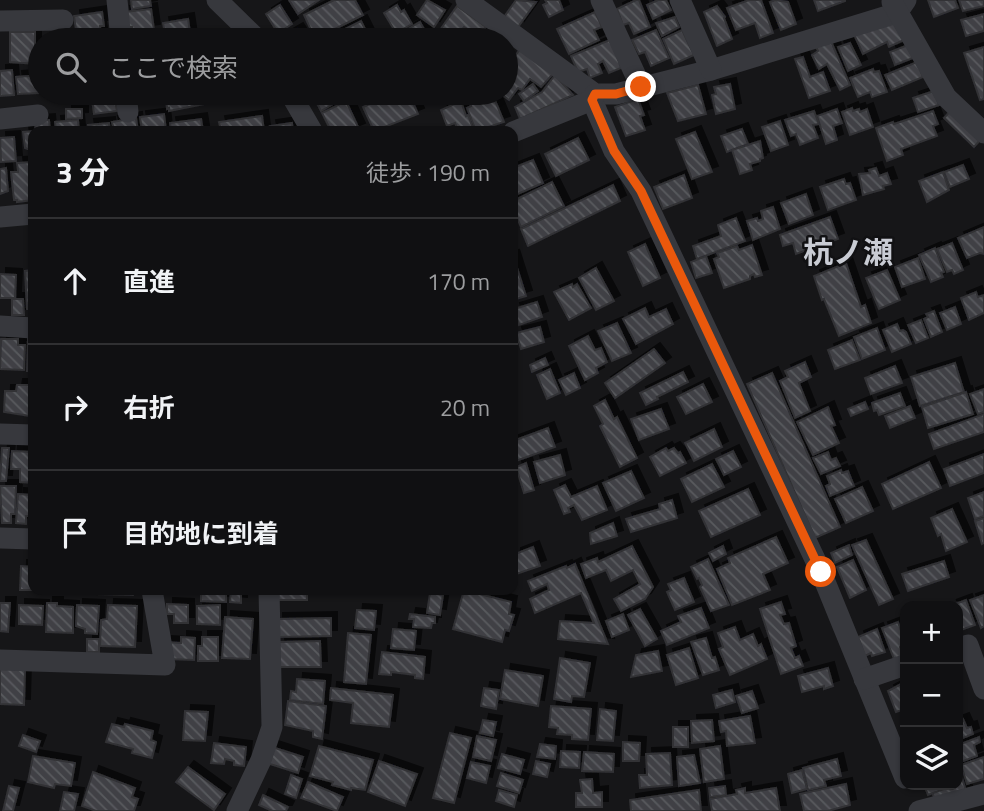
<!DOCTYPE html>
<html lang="ja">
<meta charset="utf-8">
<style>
body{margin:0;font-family:"Titillium Web","Noto Sans JP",sans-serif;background:#19191b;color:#f1f3f6}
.controls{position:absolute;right:21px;bottom:21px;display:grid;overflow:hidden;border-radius:14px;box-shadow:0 2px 5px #0004}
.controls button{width:63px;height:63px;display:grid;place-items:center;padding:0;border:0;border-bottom:2px solid #303032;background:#101012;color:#f1f3f6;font:35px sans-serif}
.stop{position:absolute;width:21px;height:21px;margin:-16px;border:5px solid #ea580c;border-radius:50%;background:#fff}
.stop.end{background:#ea580c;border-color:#fff;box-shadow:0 2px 7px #0008}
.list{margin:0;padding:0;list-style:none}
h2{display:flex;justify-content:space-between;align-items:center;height:91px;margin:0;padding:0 28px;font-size:30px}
h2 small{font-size:23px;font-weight:400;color:#9c9d9f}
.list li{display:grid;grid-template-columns:46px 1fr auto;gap:21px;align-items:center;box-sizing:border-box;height:126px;padding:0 28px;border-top:2px solid #303032}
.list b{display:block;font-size:26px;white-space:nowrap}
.list em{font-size:23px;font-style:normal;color:#9c9d9f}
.icon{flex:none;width:38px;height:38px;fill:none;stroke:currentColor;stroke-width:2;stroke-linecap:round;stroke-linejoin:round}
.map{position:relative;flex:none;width:984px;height:811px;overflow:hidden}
.search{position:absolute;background:#101012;box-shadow:0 2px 5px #0004;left:28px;top:28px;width:490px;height:77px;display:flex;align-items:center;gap:18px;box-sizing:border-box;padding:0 24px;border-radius:38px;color:#9c9d9f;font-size:26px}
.panel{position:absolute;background:#101012;box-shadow:0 2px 5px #0004;left:28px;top:126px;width:490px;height:469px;border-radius:14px}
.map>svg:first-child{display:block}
</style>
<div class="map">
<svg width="984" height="811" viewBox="0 0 984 811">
<defs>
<pattern id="building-back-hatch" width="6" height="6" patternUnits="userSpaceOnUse" patternTransform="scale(1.75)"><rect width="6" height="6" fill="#404145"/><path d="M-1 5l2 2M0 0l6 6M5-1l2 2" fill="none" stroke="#595a5e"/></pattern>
<filter id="shadow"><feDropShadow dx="6" dy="-6" stdDeviation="0" flood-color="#0009"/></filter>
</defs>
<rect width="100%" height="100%" fill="#161618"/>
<g fill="url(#building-back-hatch)" stroke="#303034" stroke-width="2" filter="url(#shadow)">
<path d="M 131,0 L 150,0 L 151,6 L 132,9 Z"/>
<path d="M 289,0 L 319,0 L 298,14 Z"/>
<path d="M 334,0 L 355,0 L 363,15 L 315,39 L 304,15 Z"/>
<path d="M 427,0 L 445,10 L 434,27 L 417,15 Z"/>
<path d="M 516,0 L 536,2 L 518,27 L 504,17 Z"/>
<path d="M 545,0 L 559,0 L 563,10 L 549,17 L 543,5 L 547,3 Z"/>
<path d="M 636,0 L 639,0 L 650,27 L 634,34 L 629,23 L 623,25 L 617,9 Z"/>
<path d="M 658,0 L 666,0 L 671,10 L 653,19 L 647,5 Z"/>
<path d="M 749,0 L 761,0 L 773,33 L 760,38 L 755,23 L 736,30 L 727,8 Z"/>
<path d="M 775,0 L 788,2 L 796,24 L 781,30 L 770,2 Z"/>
<path d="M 814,0 L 845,0 L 845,1 L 818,11 Z"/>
<path d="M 928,0 L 955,0 L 958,8 L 934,17 Z"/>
<path d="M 959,0 L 984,0 L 984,6 L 963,11 Z"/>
<path d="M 280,5 L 292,24 L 278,33 L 266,14 Z"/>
<path d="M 397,5 L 401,12 L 404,10 L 412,24 L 396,33 L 384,13 Z"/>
<path d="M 457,6 L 486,27 L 474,40 L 461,40 L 466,34 L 464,32 L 467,29 L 464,27 L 454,40 L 440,30 Z"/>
<path d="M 717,6 L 725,17 L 724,18 L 732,39 L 717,46 L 704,12 Z"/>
<path d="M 151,9 L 154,30 L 132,33 L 132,27 L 126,27 L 124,12 Z"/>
<path d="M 890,11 L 904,40 L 889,47 L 887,42 L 863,54 L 851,28 Z"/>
<path d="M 102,12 L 104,26 L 100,26 L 101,34 L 77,38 L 74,16 Z"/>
<path d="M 595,12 L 602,27 L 594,30 L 599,40 L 569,54 L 557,29 Z"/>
<path d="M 984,14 L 984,31 L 966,36 L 961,20 Z"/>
<path d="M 675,17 L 679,27 L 662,36 L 656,23 Z"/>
<path d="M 188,19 L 191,39 L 166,40 L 163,23 Z"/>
<path d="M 361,21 L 370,39 L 323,40 Z"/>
<path d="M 420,22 L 429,38 L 426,40 L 399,40 L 396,36 Z"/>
<path d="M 297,29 L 304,40 L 278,40 Z"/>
<path d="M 656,30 L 669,58 L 651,66 L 645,52 L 639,54 L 632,40 Z"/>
<path d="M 682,30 L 694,55 L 674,64 L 663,39 Z"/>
<path d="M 10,32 L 35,32 L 35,64 L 10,62 Z"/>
<path d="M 612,39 L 621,68 L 609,73 L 603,61 L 598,64 L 602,73 L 590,78 L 587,69 L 578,72 L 571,56 Z"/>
<path d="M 830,39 L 850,85 L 840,90 L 827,64 L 819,69 L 812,55 L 818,51 L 816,47 Z"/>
<path d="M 850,43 L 861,65 L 848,71 L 838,47 Z"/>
<path d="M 908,45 L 913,58 L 895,65 L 890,52 Z"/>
<path d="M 984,47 L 984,99 L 980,100 L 964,53 Z"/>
<path d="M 520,49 L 553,74 L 541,87 L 530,79 L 522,90 L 518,88 L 509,100 L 500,93 L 506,93 L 506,69 Z"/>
<path d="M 803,57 L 810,77 L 823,72 L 830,91 L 809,98 L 795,59 Z"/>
<path d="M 917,62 L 923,77 L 892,90 L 885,75 Z"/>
<path d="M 873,69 L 874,72 L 879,71 L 887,92 L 872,97 L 870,92 L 858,97 L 850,78 Z"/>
<path d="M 12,70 L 14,95 L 0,96 L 0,71 Z"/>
<path d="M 40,75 L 40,93 L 18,94 L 16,77 Z"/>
<path d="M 555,75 L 573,95 L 520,119 L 515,107 L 542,92 Z"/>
<path d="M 533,84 L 538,91 L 524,101 L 519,94 Z"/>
<path d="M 730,84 L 735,109 L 716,114 L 712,95 L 716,94 L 714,87 Z"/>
<path d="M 698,85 L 706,114 L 678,121 L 667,93 Z"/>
<path d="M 934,91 L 939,105 L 918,112 L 913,98 Z"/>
<path d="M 91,93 L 109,93 L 111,102 L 115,101 L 117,111 L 94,114 Z"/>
<path d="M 165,93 L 204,93 L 205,104 L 169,111 L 169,108 L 167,109 Z"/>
<path d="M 314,93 L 338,93 L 342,99 L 321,111 L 312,94 Z"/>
<path d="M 394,93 L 409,93 L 418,114 L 374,131 L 363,107 Z"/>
<path d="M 472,93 L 492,93 L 504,122 L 476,131 L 467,108 L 471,106 L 467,95 Z"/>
<path d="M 638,99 L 644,115 L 640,116 L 645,130 L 626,136 L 615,107 Z"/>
<path d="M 346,101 L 359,129 L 354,131 L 331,131 L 322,113 Z"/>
<path d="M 461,101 L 466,116 L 468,115 L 474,131 L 458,131 L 455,123 L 447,126 L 441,110 Z"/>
<path d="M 852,108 L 853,111 L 859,109 L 860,112 L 867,109 L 873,127 L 850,135 L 842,112 Z"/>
<path d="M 66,109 L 82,109 L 82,118 L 66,119 Z"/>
<path d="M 837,109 L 842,123 L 833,126 L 837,140 L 826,144 L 817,116 Z"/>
<path d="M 952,109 L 982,138 L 974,147 L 944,118 Z"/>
<path d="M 814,111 L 819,124 L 813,125 L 818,138 L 800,145 L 796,134 L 791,136 L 785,120 Z"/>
<path d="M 933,111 L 938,124 L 933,126 L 937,136 L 901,149 L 903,155 L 887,161 L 876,128 L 893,122 L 894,124 Z"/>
<path d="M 164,114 L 166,131 L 142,131 L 140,117 Z"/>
<path d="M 262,116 L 264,131 L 221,131 L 219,122 Z"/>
<path d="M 136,118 L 138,131 L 114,131 L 112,122 Z"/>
<path d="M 201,119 L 203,131 L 171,131 L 170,123 Z"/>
<path d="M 49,120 L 50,131 L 33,131 L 33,151 L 25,148 L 23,132 L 35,131 L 36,121 Z"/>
<path d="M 78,120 L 79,131 L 56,131 L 55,122 Z"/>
<path d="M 780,121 L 788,145 L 771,151 L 762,127 Z"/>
<path d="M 109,123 L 110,131 L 89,131 L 88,125 Z"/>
<path d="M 292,123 L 293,131 L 271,131 L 270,126 Z"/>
<path d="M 742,129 L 748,144 L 727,152 L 721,136 Z"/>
<path d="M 695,132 L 712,172 L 692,179 L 676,139 Z"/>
<path d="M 14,137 L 16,161 L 1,162 L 0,138 Z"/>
<path d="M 578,138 L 589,160 L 556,176 L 545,154 Z"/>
<path d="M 760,141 L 763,158 L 760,159 L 760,161 L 750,164 L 752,170 L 740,174 L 732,150 Z"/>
<path d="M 533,160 L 543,183 L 513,196 L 513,168 Z"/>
<path d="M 33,162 L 33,200 L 17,202 L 17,200 L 14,200 L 11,172 L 18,172 L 17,163 Z"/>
<path d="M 963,165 L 969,179 L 950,187 L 944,172 Z"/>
<path d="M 6,168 L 8,191 L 0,194 L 0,169 Z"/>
<path d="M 876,168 L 879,176 L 887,173 L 891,184 L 883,186 L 884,189 L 863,195 L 859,174 L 870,173 L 869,170 Z"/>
<path d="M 943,172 L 949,190 L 927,202 L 919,181 Z"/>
<path d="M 684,175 L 692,198 L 663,209 L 654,187 Z"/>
<path d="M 844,179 L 846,184 L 850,183 L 856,200 L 828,210 L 820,187 Z"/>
<path d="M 552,182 L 564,206 L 521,227 L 513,210 L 513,201 Z"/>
<path d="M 613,185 L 620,201 L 528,246 L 521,229 Z"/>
<path d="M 806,194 L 813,215 L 789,224 L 781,203 Z"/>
<path d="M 773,207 L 780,229 L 753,240 L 747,221 L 757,218 L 758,221 L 763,219 L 761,211 Z"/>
<path d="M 830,217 L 838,239 L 796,254 L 793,243 L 783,246 L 780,235 Z"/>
<path d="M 736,218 L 745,241 L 697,259 L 693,246 L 721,236 L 718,225 Z"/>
<path d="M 984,227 L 984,254 L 980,253 L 967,258 L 958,238 Z"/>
<path d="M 952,243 L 963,270 L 954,274 L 952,270 L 947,272 L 937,249 Z"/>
<path d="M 645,244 L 660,278 L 643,286 L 628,252 Z"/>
<path d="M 752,245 L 762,275 L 755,277 L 754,274 L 750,276 L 750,279 L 724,288 L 714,259 L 719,257 L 717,253 L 737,246 L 739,250 Z"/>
<path d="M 935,248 L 944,272 L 941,273 L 943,277 L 931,282 L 919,255 Z"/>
<path d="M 513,255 L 526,296 L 513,300 Z"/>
<path d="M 706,256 L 712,273 L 696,278 L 691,262 Z"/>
<path d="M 918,258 L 925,279 L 902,287 L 895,267 Z"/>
<path d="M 846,263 L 861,307 L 865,305 L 871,323 L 839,336 L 824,299 L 822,300 L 814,276 Z"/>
<path d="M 596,268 L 614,301 L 596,310 L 579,278 Z"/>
<path d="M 33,270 L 33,309 L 27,309 L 25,271 Z"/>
<path d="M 887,270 L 900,300 L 879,309 L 866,278 Z"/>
<path d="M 0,274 L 16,275 L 15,298 L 0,298 Z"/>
<path d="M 572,284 L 573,287 L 577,284 L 591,308 L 569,320 L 554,292 Z"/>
<path d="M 976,292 L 978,297 L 984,295 L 984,313 L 969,320 L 961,298 Z"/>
<path d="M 12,299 L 23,299 L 24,315 L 12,315 Z"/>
<path d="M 537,302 L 542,317 L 519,325 L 514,309 Z"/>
<path d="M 955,307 L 961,324 L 947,330 L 940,313 Z"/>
<path d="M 645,308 L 649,317 L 666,309 L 673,324 L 636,344 L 623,319 Z"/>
<path d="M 934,311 L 942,332 L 931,337 L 924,319 L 928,317 L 926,314 Z"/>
<path d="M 921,320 L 928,338 L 916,343 L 908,325 Z"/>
<path d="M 617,323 L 631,353 L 612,361 L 598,331 Z"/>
<path d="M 897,324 L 900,331 L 903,330 L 906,332 L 911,344 L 892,352 L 883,330 Z"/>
<path d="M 540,327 L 544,342 L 521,349 L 516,333 Z"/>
<path d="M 877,328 L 885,350 L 862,359 L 854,337 Z"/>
<path d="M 588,336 L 595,350 L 601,348 L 607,362 L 596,368 L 598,373 L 585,380 L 569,346 Z"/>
<path d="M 1,339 L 18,339 L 18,345 L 25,345 L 24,370 L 0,369 Z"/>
<path d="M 28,339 L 33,339 L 33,371 L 27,371 Z"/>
<path d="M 852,340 L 860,360 L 835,369 L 828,350 Z"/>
<path d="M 654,349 L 665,363 L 615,398 L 605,383 Z"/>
<path d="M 545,358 L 548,365 L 532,372 L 530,365 Z"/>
<path d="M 805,362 L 811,377 L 799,383 L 810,411 L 795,418 L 780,381 L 788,377 L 785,371 Z"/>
<path d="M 955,363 L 964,392 L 920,406 L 911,377 Z"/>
<path d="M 895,366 L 902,383 L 871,394 L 865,378 Z"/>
<path d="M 550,369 L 560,393 L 547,399 L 537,375 Z"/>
<path d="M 683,372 L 688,382 L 657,397 L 658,399 L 646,405 L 640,393 Z"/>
<path d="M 574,373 L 580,388 L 566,395 L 559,380 Z"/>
<path d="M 772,373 L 840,527 L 815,538 L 747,384 Z"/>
<path d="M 703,384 L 712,402 L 686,414 L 677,397 Z"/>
<path d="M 17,385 L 32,385 L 30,416 L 4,412 L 5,391 L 16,391 Z"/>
<path d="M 984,389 L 984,412 L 978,414 L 970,394 Z"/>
<path d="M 966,392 L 973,414 L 928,428 L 922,407 Z"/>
<path d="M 900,393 L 905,406 L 879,415 L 877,410 L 874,411 L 872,403 Z"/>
<path d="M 605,400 L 614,419 L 617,417 L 637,458 L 620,467 L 600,426 L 603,424 L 594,406 Z"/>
<path d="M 865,402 L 868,409 L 851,416 L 848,409 Z"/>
<path d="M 910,406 L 915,418 L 890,428 L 885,416 Z"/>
<path d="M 828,407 L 835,425 L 831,426 L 839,443 L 813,455 L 797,422 Z"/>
<path d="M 661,409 L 669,429 L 639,440 L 631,419 Z"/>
<path d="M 984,414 L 984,432 L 934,449 L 929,434 Z"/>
<path d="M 548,428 L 555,447 L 513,462 L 513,441 Z"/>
<path d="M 714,429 L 722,447 L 694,461 L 685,443 Z"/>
<path d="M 2,448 L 9,448 L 6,481 L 0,481 Z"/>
<path d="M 666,448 L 668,451 L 674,448 L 678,453 L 680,452 L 686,463 L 660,476 L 650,457 Z"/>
<path d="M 12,451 L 33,452 L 33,483 L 20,482 L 20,469 L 11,469 Z"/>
<path d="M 733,451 L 741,467 L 724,475 L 716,459 Z"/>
<path d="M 828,452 L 831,460 L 836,458 L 840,466 L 821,474 L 813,458 Z"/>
<path d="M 984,454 L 984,473 L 950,486 L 944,469 Z"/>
<path d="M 560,455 L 565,475 L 540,483 L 534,462 Z"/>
<path d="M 929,462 L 941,488 L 893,509 L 882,484 Z"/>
<path d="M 526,463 L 534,490 L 524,493 L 516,467 Z"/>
<path d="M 712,464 L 724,487 L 692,502 L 681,479 Z"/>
<path d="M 841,470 L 842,473 L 848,471 L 854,486 L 830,496 L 826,486 L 830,484 L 827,476 Z"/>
<path d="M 631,471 L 644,498 L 616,511 L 603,483 Z"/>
<path d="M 565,485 L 571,497 L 597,486 L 607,510 L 582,520 L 574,505 L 568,508 L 570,512 L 564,514 L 554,490 Z"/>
<path d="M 0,486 L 16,486 L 15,514 L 11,514 L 11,523 L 2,523 Z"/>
<path d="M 862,487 L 873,511 L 846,523 L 835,499 Z"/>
<path d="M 748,489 L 760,515 L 711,537 L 699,511 Z"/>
<path d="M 984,492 L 984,516 L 975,519 L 968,498 Z"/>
<path d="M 18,494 L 32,495 L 31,516 L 26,516 L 26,524 L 16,523 Z"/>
<path d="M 672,500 L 677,518 L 631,532 L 626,519 L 660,509 L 659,504 Z"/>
<path d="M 952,509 L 967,542 L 946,551 L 941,534 L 938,536 L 931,518 Z"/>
<path d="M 984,518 L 984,543 L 982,544 L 975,521 Z"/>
<path d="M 613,523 L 617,536 L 591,544 L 590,533 Z"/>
<path d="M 776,537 L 788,563 L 763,574 L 770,590 L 732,605 L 717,569 L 730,563 L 728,558 Z"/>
<path d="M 866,540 L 893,599 L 879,605 L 852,545 Z"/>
<path d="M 849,545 L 852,555 L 835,563 L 831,553 Z"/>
<path d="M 632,546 L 653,587 L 645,599 L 621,611 L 614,599 L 640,584 L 633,570 L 611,581 L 606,570 L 586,578 L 581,564 L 597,558 L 598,562 Z"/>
<path d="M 723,546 L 726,554 L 713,561 L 709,553 Z"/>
<path d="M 533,547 L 540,566 L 513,575 L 515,554 Z"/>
<path d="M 708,559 L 729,605 L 711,611 L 700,587 L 702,585 L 699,578 L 697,579 L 691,567 Z"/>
<path d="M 853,560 L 866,590 L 850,598 L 837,567 Z"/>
<path d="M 944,561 L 949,577 L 908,591 L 902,574 Z"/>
<path d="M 575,564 L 608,644 L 558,639 L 560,621 L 594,623 L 581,593 L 535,613 L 530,599 L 549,590 L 547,584 L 532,591 L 528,581 L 566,566 L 567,568 Z"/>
<path d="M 21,566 L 33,567 L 33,590 L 42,590 L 20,590 Z"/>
<path d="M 684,578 L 694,602 L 675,610 L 667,592 L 671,590 L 668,584 Z"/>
<path d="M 96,590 L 134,590 L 133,595 L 96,594 Z"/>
<path d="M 201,590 L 226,590 L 226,602 L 201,601 Z"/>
<path d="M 231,590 L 241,590 L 241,603 L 230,602 Z"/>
<rect x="278" y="590" width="29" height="10"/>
<path d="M 464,590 L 511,602 L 509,614 L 514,615 L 509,631 L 505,630 L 502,642 L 453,629 Z"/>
<path d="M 430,593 L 443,595 L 440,615 L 427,613 Z"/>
<path d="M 984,595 L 984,626 L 981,628 L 970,600 Z"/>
<path d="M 966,600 L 975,625 L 958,631 L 958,606 L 950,606 Z"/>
<path d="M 781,602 L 785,614 L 780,615 L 784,624 L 789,623 L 796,646 L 791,648 L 795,658 L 799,656 L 803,666 L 781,674 L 760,609 Z"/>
<path d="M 0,603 L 10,603 L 8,632 L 0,631 Z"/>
<path d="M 47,603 L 57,603 L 57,606 L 73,607 L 73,633 L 46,632 Z"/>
<path d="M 167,604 L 188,605 L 188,623 L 174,623 L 174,614 L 167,614 Z"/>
<path d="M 19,605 L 43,606 L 42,625 L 19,624 Z"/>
<path d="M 77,605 L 99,606 L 97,634 L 85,633 L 85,629 L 76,626 Z"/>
<path d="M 108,605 L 137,606 L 135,647 L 100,646 L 101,620 L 107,619 Z"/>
<path d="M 220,605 L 220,625 L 197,624 L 197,606 Z"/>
<path d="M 701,608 L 709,628 L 667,645 L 661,631 L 681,622 L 678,616 Z"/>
<path d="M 640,609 L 657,639 L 645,646 L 628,615 Z"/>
<path d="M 357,610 L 376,611 L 374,630 L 355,628 Z"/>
<path d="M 410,614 L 435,617 L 435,623 L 432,623 L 431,628 L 413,627 L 414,619 L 409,619 Z"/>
<path d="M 623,614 L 629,630 L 612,637 L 606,621 Z"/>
<path d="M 225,617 L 253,619 L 250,659 L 222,658 Z"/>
<path d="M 331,618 L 331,636 L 277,637 L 277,619 Z"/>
<path d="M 898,622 L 905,642 L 900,647 L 903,656 L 894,659 L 882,628 Z"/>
<path d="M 735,627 L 740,640 L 753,634 L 758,646 L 761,644 L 767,659 L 730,675 L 719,649 L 723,647 L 718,633 Z"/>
<path d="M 393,629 L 416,631 L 414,650 L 391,648 Z"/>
<path d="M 877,629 L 885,652 L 872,656 L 871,653 L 865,656 L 858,637 Z"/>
<path d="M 348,633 L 371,635 L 366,684 L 344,682 Z"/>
<path d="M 181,637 L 195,638 L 194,660 L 165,659 L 166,642 L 181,643 Z"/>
<path d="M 202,637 L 218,637 L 218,661 L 198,661 L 198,646 L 202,646 Z"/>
<path d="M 706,638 L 712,658 L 715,657 L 719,670 L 703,675 L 691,642 Z"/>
<rect x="87" y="639" width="12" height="13"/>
<path d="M 320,641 L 321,667 L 280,667 L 279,642 Z"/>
<path d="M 689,648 L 698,678 L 676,685 L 667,655 Z"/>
<path d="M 658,651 L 662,671 L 631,677 L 636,655 Z"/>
<path d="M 382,652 L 425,657 L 423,679 L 415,678 L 415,675 L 391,672 L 391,675 L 379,674 Z"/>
<path d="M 560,658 L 590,663 L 584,697 L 572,696 L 571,702 L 554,699 Z"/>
<path d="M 0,668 L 25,669 L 24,705 L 0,704 Z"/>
<path d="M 828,668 L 833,686 L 824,689 L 824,686 L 802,692 L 798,676 Z"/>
<path d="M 505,670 L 543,676 L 538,706 L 500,699 Z"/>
<path d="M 297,679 L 325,681 L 323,704 L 290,700 L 291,691 L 296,692 Z"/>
<path d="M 905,682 L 905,709 L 896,712 L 888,691 Z"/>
<path d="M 331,688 L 393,695 L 389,727 L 351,723 L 353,703 L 330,700 Z"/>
<path d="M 484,688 L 499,690 L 496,709 L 481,706 Z"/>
<path d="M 732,690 L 735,702 L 716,708 L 713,695 Z"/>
<path d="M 752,691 L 758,708 L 742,713 L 736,696 Z"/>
<path d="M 288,701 L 326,706 L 322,739 L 313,737 L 313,731 L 285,725 Z"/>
<path d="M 551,706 L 591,709 L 588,740 L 572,739 L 572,735 L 557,734 L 558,728 L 549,727 Z"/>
<path d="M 600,709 L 616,711 L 613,741 L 597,740 Z"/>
<path d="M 185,711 L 208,712 L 205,741 L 183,740 Z"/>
<path d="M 750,716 L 755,743 L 727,746 L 726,731 L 721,732 L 719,721 Z"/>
<path d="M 963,719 L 967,728 L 971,727 L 973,734 L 958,740 L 958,721 Z"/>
<path d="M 483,720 L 496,722 L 493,736 L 480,733 Z"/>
<path d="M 712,720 L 714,741 L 692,743 L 691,721 Z"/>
<path d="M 112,724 L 124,727 L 125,724 L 153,731 L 151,740 L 156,742 L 152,758 L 132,753 L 133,749 L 106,742 Z"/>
<rect x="673" y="727" width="15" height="20"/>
<path d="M 450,733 L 471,738 L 454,803 L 433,798 Z"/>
<path d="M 23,735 L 40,741 L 36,752 L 19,746 Z"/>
<path d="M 477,736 L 496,740 L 491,761 L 473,757 Z"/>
<path d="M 979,737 L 980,742 L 974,745 L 977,756 L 958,763 L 958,745 Z"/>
<path d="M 623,742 L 640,743 L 639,761 L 623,761 Z"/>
<path d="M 214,743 L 246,747 L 244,766 L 234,765 L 234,761 L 225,759 L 224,764 L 211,763 Z"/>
<path d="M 540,744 L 556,746 L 555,759 L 537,757 Z"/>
<path d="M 319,746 L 373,760 L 365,790 L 351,788 L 351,790 L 332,785 L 333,782 L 310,776 Z"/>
<path d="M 720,746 L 724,779 L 704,782 L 700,749 Z"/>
<path d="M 272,747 L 303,757 L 298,773 L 267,763 Z"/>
<path d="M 561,751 L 580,752 L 579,768 L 560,767 Z"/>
<path d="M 584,752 L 614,754 L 613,772 L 582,771 Z"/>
<path d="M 670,753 L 672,785 L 640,788 L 639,775 L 647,775 L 646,754 Z"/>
<path d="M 502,754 L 524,760 L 520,774 L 498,768 Z"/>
<path d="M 694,755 L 700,783 L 679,786 L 677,757 Z"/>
<path d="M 33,756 L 75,763 L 71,786 L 55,784 L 54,788 L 28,782 Z"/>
<path d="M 984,757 L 984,779 L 967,784 L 961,765 Z"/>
<path d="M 837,759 L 841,776 L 824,780 L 826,786 L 808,790 L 803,768 Z"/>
<path d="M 379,761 L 417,774 L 405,806 L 368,792 Z"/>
<path d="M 536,761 L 550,764 L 547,777 L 533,774 Z"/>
<path d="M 471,762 L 490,766 L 486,783 L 467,778 Z"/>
<path d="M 958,763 L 966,791 L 935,801 L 930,785 L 958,785 Z"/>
<path d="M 188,767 L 225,794 L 214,810 L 176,782 Z"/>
<path d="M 802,770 L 807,789 L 792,793 L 788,774 Z"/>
<path d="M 93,772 L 135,788 L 132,797 L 138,799 L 134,811 L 96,811 L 82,806 Z"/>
<path d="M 501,773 L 523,780 L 519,793 L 497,786 Z"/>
<path d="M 291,775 L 302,779 L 296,798 L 285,794 Z"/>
<path d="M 592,779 L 593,793 L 602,792 L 602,807 L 576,807 L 576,793 L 582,793 L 580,780 Z"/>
<path d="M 308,782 L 343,797 L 337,811 L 301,798 Z"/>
<path d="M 846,784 L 850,805 L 828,811 L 804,811 L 800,794 Z"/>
<path d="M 924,785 L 954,785 L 928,795 Z"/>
<path d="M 9,786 L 19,788 L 13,811 L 3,811 Z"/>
<path d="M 725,786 L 726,795 L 710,797 L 709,788 Z"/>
<path d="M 745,788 L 745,793 L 776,788 L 780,811 L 712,811 L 710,799 L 737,794 L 736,790 Z"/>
<path d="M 499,790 L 517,795 L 514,807 L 496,801 Z"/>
<path d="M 699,790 L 701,811 L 631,811 L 630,800 Z"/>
<path d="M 64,792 L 78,794 L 74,811 L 60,811 Z"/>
<path d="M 263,795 L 288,807 L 286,811 L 272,811 L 259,805 Z"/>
</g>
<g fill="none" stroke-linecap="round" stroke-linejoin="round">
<g stroke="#37383d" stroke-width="21">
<path d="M 117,0 L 121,40"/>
<path d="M 217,0 L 258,40"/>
<path d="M 466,0 L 595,94 L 616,94 L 711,70 L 897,13 L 906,0"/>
<path d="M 601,0 L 641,87"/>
<path d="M 680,0 L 711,70"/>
<path d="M 892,2 L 946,97 L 984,133"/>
<path d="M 0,21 L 63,20"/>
<path d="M 126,93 L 128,112"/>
<path d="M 290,93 L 312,131"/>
<path d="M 592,100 L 614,151 L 641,191 L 821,572 L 905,778"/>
<path d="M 0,119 L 38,115"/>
<path d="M 513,132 L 592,100 L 595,94"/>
<path d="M 0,217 L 33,214"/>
<path d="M 0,326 L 33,328"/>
<path d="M 0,434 L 33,435"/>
<path d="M 0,538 L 33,539"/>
<path d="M 958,648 L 968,645 L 984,689"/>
<path d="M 0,660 L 165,665 L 152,590"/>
<path d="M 864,679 L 905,665"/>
<path d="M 237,811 L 261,760 L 272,727 L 269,590"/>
<path d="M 919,811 L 984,794"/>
</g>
</g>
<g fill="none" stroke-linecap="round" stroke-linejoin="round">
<path stroke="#ea580c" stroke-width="9" d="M 641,87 L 616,94 L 595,94 L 592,100 L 614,151 L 641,191 L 821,572"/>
</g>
<g text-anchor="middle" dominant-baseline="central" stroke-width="5" stroke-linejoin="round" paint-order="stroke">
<g font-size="30" font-weight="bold" fill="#c9ccd4" stroke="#111113">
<text x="848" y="252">杭ノ瀬</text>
</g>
</g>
</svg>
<div class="controls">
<button>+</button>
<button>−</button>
<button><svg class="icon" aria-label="layers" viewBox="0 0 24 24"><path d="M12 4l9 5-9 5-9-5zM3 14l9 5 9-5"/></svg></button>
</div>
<div class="stop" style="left:821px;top:572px"></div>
<div class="stop end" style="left:641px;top:87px"></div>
<div class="search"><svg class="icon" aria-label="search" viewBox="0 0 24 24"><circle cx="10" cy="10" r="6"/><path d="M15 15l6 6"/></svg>ここで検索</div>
<section class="panel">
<h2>3 分<small>徒歩 · 190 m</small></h2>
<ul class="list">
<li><svg class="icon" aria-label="ahead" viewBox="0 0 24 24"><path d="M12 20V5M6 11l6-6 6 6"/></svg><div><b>直進</b></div><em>170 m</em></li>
<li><svg class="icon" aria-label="right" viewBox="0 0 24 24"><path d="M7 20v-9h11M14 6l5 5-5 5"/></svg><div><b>右折</b></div><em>20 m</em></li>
<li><svg class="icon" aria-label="arrive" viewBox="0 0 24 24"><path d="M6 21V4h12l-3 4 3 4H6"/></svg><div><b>目的地に到着</b></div></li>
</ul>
</section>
</div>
